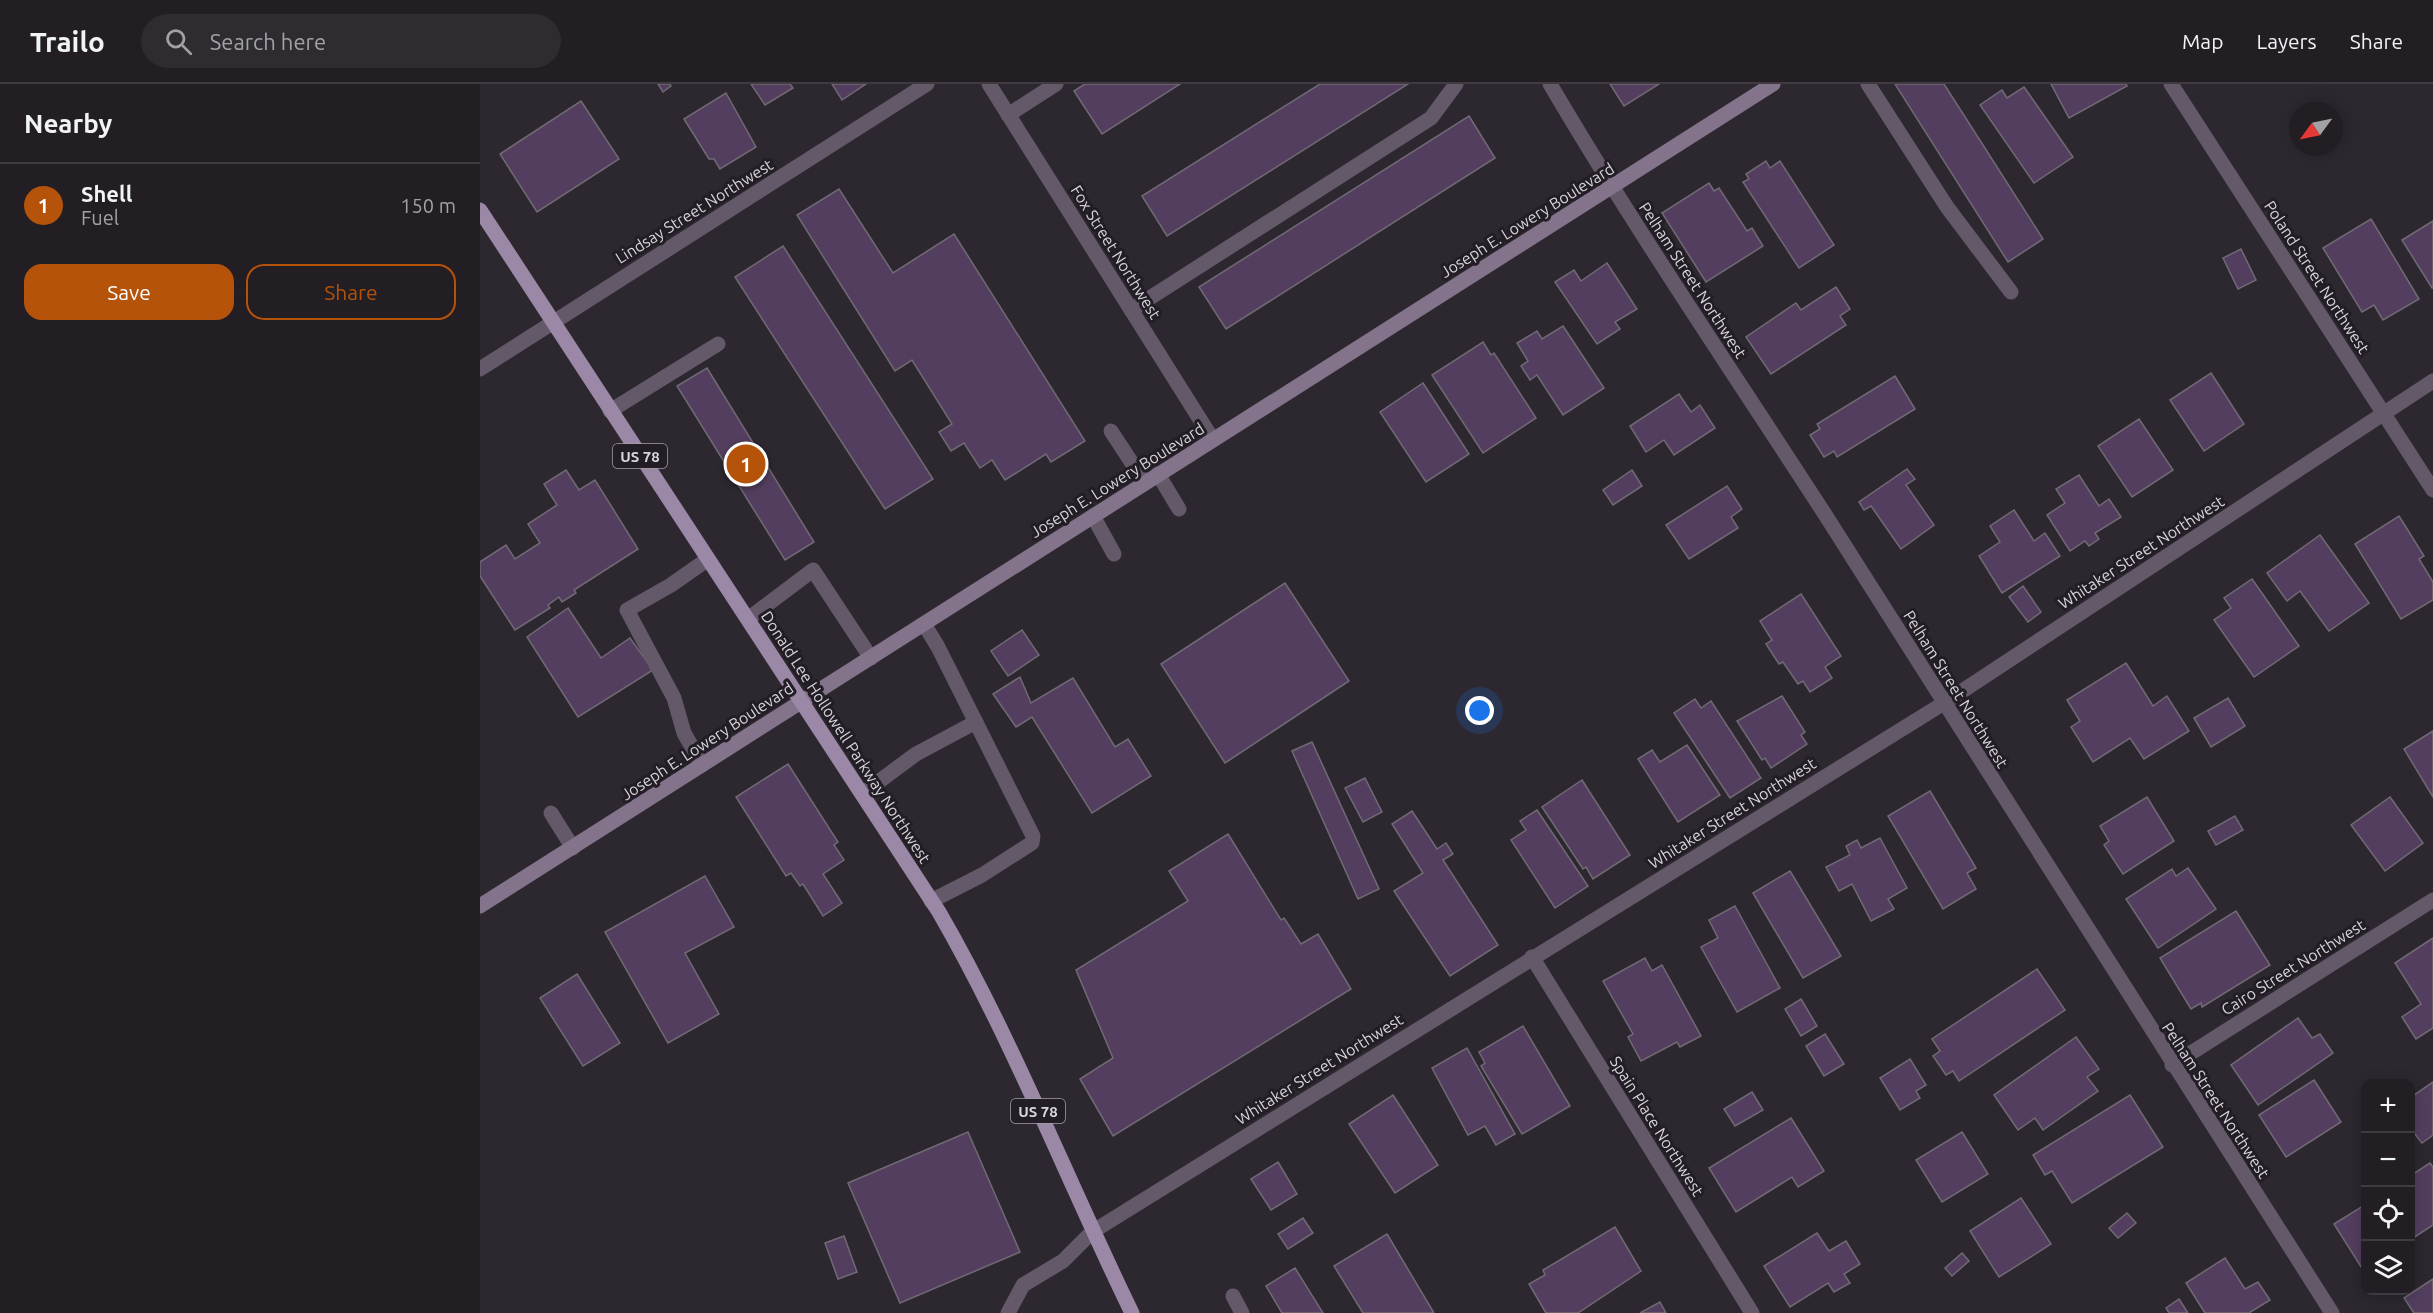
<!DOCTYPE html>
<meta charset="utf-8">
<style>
body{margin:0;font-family:Ubuntu,sans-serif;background:#2e2b31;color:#f1f3f6}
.controls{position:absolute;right:18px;bottom:18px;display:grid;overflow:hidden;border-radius:12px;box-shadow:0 3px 15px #0003}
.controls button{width:54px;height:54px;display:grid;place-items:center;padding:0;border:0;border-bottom:2px solid #3f3c41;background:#221e24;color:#f1f3f6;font:30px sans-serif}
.compass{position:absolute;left:1809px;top:18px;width:54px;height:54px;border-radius:50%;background:#221e24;box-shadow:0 3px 15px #0003;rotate:237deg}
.you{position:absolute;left:1000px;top:627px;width:21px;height:21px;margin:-15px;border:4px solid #fff;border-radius:50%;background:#1a73e8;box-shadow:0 0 0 9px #1a73e833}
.badge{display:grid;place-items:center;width:39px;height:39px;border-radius:50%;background:#b45309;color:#fff;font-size:20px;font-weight:700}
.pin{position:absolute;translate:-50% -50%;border:3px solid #fff;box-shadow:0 2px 6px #0006}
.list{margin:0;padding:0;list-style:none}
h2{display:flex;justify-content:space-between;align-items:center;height:78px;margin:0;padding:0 24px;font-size:26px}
h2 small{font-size:20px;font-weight:400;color:#a2a2a6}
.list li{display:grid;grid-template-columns:39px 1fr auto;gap:18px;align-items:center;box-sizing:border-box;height:84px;padding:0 24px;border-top:2px solid #3f3c41}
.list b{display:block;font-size:22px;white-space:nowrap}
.list p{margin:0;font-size:20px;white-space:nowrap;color:#a2a2a6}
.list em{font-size:20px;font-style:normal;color:#a2a2a6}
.actions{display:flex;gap:12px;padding:18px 24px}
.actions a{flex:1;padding:14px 0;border:2px solid #b45309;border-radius:18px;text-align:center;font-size:21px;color:#b45309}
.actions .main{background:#b45309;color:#fff}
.icon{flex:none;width:33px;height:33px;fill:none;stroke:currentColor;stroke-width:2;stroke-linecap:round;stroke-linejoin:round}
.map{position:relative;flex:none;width:1953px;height:1229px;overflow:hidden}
header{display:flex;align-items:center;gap:36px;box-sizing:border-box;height:84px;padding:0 30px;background:#221e24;border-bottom:2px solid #3f3c41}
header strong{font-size:28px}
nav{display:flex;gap:33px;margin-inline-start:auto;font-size:21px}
.search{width:420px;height:54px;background:#2e2b31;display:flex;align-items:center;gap:15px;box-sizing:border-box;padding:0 21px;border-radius:33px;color:#a2a2a6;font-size:22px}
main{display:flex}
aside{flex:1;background:#221e24}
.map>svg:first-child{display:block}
</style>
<header>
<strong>Trailo</strong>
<div class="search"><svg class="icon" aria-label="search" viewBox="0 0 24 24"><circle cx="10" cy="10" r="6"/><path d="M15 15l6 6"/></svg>Search here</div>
<nav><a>Map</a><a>Layers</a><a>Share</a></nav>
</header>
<main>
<aside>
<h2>Nearby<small></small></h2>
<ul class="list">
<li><span class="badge">1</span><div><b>Shell</b><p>Fuel</p></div><em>150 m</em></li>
</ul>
<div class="actions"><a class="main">Save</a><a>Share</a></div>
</aside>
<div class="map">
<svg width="1953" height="1229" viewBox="0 0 1953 1229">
<rect width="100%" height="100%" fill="#2d2830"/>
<g fill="#533e5f" stroke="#706a74" stroke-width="1.5">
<path d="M 178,0 L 190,0 L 191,2 L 183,8 Z"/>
<path d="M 271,0 L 310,0 L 313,4 L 285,21 Z"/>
<path d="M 352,0 L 386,0 L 362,16 Z"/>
<path d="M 605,0 L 700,0 L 622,50 L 594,7 Z"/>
<path d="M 840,0 L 928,0 L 687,152 L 662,112 Z"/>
<path d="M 1130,0 L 1179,0 L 1144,22 Z"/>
<path d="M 1415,0 L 1464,0 L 1563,155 L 1528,178 Z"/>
<path d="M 1571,0 L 1646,0 L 1647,2 L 1589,34 Z"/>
<path d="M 1544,3 L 1593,73 L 1554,99 L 1500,21 L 1522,6 L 1527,14 Z"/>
<path d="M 246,9 L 276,63 L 240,85 L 234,75 L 229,75 L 204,35 Z"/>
<path d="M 101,17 L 139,75 L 57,128 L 20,70 Z"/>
<path d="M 989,32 L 1015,74 L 746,245 L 719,203 Z"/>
<path d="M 1286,77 L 1290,84 L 1300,77 L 1354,161 L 1319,184 L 1263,98 L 1269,95 L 1266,90 Z"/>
<path d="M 1229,99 L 1234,107 L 1239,104 L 1267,147 L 1272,144 L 1283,162 L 1226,198 L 1182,129 Z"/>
<path d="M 359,105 L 413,189 L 474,150 L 605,357 L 571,378 L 566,370 L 525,396 L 512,376 L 500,384 L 484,359 L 471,367 L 459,348 L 472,340 L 432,276 L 415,287 L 317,131 Z"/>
<path d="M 1891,135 L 1939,215 L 1903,236 L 1894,221 L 1882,228 L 1843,164 Z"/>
<path d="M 1953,137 L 1953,204 L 1952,204 L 1922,156 Z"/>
<path d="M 303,162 L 453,395 L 405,425 L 255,193 Z"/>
<path d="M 1761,165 L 1776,196 L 1758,205 L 1743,174 Z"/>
<path d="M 1127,179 L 1157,225 L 1135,238 L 1140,245 L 1117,260 L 1075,198 L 1094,186 L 1101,197 Z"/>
<path d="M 1356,203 L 1370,225 L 1360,232 L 1366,241 L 1291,290 L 1266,253 L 1316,219 L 1321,226 Z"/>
<path d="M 1083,242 L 1124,304 L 1083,331 L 1057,291 L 1050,296 L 1041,282 L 1048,277 L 1037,259 L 1057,247 L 1062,255 Z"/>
<path d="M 1003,258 L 1011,271 L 1014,269 L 1056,334 L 1003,369 L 952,291 Z"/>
<path d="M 227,284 L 334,458 L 305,476 L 197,302 Z"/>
<path d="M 1731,289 L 1764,340 L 1724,367 L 1690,316 Z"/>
<path d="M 1415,292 L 1435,325 L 1357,373 L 1354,367 L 1344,373 L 1330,351 L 1340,345 L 1337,340 Z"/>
<path d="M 943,299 L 989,370 L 946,398 L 900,328 Z"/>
<path d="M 1199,310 L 1211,328 L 1220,321 L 1235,344 L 1194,371 L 1184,356 L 1166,368 L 1150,342 Z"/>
<path d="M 1659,335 L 1693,386 L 1652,413 L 1618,362 Z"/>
<path d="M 1427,385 L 1435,395 L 1426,401 L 1454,441 L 1421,465 L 1391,422 L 1384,426 L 1379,418 Z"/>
<path d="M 86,386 L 99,406 L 115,396 L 158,465 L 94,506 L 96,509 L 82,518 L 79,513 L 68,521 L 70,524 L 35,546 L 0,492 L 0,478 L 26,461 L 35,475 L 60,459 L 48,440 L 77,421 L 64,400 Z"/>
<path d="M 1152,386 L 1162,402 L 1133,421 L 1123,406 Z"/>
<path d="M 1599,391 L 1619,422 L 1629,415 L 1641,433 L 1615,449 L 1619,455 L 1609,462 L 1605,457 L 1590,467 L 1567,431 L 1585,419 L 1576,405 Z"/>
<path d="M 1247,402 L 1262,425 L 1251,433 L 1258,444 L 1209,475 L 1186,441 Z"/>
<path d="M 1534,426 L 1554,457 L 1565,449 L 1580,472 L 1522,509 L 1499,472 L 1520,458 L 1510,442 Z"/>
<path d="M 1919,432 L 1944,472 L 1939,475 L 1953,498 L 1953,516 L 1921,535 L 1875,460 Z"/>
<path d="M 1840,451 L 1889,519 L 1849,547 L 1820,507 L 1807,517 L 1787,489 Z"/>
<path d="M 1772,495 L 1819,562 L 1774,593 L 1734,536 L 1751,524 L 1744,514 Z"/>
<path d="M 805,499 L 869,597 L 745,679 L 681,580 Z"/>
<path d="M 1543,502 L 1561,528 L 1548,538 L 1529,513 Z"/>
<path d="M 1321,510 L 1361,572 L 1345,583 L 1352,594 L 1330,608 L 1323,597 L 1318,600 L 1303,578 L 1299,580 L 1286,560 L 1292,556 L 1280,537 Z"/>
<path d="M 88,524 L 121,574 L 150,554 L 173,586 L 98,633 L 47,553 Z"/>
<path d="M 542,546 L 559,571 L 528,592 L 511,567 Z"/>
<path d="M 1646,579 L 1673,622 L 1687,612 L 1709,647 L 1664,675 L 1650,654 L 1613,678 L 1591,643 L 1600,637 L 1587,616 Z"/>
<path d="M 540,593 L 551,619 L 593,594 L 635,663 L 648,655 L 671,692 L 612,729 L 552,633 L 536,643 L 513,610 Z"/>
<path d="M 1302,612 L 1325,648 L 1321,651 L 1327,660 L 1291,684 L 1285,674 L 1282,676 L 1257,637 Z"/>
<path d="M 1748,614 L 1765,642 L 1731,663 L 1714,634 Z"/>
<path d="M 1215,615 L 1221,624 L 1231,617 L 1281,694 L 1250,714 L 1194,629 Z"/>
<path d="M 1953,647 L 1953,713 L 1924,665 Z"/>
<path d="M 832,658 L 899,805 L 878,815 L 812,667 Z"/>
<path d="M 1207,661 L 1240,711 L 1198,738 L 1158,675 L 1172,666 L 1180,678 Z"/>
<path d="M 308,680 L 358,758 L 354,761 L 364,776 L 343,790 L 362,819 L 343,832 L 323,800 L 320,802 L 311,789 L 306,792 L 256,713 Z"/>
<path d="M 885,694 L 902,728 L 883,738 L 865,704 Z"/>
<path d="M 1102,696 L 1150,771 L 1113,795 L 1106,783 L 1103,785 L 1062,723 Z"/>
<path d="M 1450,707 L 1496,784 L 1487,789 L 1496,805 L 1463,825 L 1408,732 Z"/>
<path d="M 1667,713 L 1694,757 L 1643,790 L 1624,761 L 1629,757 L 1620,742 Z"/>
<path d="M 1910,713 L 1943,759 L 1905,787 L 1871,741 Z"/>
<path d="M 1057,726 L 1108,802 L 1075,824 L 1031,756 L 1046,746 L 1040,737 Z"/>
<path d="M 932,727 L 957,765 L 966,759 L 973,770 L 963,776 L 1018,861 L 970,892 L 914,807 L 943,789 L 912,740 Z"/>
<path d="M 1755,732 L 1763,746 L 1736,761 L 1728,747 Z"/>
<path d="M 748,750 L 801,836 L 804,834 L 821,860 L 838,850 L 871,905 L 633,1052 L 600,995 L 633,974 L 596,886 L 708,817 L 689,787 Z"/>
<path d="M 1400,754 L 1427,804 L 1408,815 L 1414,825 L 1391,837 L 1372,800 L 1359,807 L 1346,783 L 1370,771 L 1366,762 L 1377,756 L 1381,764 Z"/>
<path d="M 1708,784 L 1736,825 L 1678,864 L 1646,815 L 1692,785 L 1696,792 Z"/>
<path d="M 1310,787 L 1361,872 L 1323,894 L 1273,809 Z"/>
<path d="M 225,792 L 254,843 L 205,869 L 239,930 L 188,959 L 125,848 Z"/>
<path d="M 1255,822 L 1300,904 L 1257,928 L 1221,863 L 1238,854 L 1229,836 Z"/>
<path d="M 1756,827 L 1790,881 L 1722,923 L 1721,919 L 1711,925 L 1680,874 Z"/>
<path d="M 1953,854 L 1953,944 L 1936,955 L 1922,933 L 1941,920 L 1915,879 Z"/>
<path d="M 1165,874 L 1172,887 L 1182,881 L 1221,952 L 1200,963 L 1197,958 L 1161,977 L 1148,953 L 1153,950 L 1123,897 Z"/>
<path d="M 1557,885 L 1585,926 L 1479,997 L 1473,987 L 1466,991 L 1453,972 L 1460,967 L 1452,955 Z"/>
<path d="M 97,890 L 140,959 L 103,982 L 60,914 Z"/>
<path d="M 1321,915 L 1337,942 L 1321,952 L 1305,925 Z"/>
<path d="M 1818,934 L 1832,954 L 1840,950 L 1853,969 L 1778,1021 L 1751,981 Z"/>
<path d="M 1043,942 L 1090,1022 L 1042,1050 L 1001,982 L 1005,979 L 999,968 Z"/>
<path d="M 1345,950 L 1364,980 L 1344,992 L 1326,962 Z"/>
<path d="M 1596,953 L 1619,985 L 1607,993 L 1618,1007 L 1563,1046 L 1555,1034 L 1538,1046 L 1514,1011 Z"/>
<path d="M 987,964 L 1035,1050 L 1016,1061 L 1005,1042 L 988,1051 L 952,984 Z"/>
<path d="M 1430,975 L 1446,1001 L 1436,1007 L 1440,1014 L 1420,1026 L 1400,994 Z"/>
<path d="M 1834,996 L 1861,1038 L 1806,1073 L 1779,1031 Z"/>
<path d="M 1953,998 L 1953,1051 L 1942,1059 L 1930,1044 L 1930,1014 Z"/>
<path d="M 1272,1008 L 1283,1026 L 1255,1042 L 1244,1025 Z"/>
<path d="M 913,1011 L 958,1081 L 915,1109 L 869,1040 Z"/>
<path d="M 1650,1011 L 1683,1063 L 1592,1119 L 1572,1087 L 1565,1091 L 1553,1071 Z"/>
<path d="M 1311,1034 L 1344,1087 L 1318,1103 L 1312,1093 L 1256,1128 L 1229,1084 Z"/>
<path d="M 488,1048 L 540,1168 L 420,1219 L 368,1099 Z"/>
<path d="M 1482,1048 L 1508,1090 L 1462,1118 L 1436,1076 Z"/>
<path d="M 798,1078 L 817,1110 L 791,1126 L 771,1095 Z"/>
<path d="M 1950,1079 L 1953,1083 L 1953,1141 L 1930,1156 L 1930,1092 Z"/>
<path d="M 1541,1114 L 1571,1160 L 1519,1193 L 1490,1147 Z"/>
<path d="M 1886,1120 L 1886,1184 L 1883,1186 L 1854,1140 Z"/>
<path d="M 1647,1129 L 1656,1139 L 1638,1154 L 1629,1144 Z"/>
<path d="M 823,1134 L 833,1149 L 808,1165 L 798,1150 Z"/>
<path d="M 1135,1143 L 1161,1187 L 1098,1229 L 1066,1229 L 1049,1200 L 1065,1191 L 1063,1186 Z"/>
<path d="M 1337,1149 L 1349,1167 L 1366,1157 L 1380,1180 L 1364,1190 L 1370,1199 L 1354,1208 L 1348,1199 L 1310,1223 L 1284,1182 Z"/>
<path d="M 907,1150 L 954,1229 L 883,1229 L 854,1182 Z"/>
<path d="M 364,1152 L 377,1188 L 358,1195 L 345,1159 Z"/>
<path d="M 1482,1169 L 1489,1177 L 1472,1192 L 1465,1184 Z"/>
<path d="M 1745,1174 L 1765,1205 L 1778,1198 L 1790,1216 L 1769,1229 L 1725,1229 L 1706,1199 Z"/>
<path d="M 815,1184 L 843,1229 L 802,1229 L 786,1202 Z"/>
<path d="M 1953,1195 L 1953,1229 L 1934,1229 L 1924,1214 Z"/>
<path d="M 1699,1215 L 1708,1229 L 1689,1229 L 1686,1224 Z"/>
<path d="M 1180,1218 L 1186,1229 L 1160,1229 Z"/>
</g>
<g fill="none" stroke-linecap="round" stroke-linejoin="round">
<g stroke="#635969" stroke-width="15">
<path d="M 1388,0 L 1467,123 L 1531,208"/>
<path d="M 528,31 L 576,0"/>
<path d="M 651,226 L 951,34 L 976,0"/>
<path d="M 130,327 L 238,260"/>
<path d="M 631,347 L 665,399"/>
<path d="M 678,390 L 699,425"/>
<path d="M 613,432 L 634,470"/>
<path d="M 268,535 L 333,486 L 391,574"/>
<path d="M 444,540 L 458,563 L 553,752 L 552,759 L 502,791 L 451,817"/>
<path d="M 222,681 L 204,649 L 194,614 L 147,526 L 191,501 L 228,475"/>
<path d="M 382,710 L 436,670 L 496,638"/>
<path d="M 71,729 L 93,764"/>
<path d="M 753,1212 L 762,1229"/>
<path d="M 528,1229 L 543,1201 L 583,1177 L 612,1148"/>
</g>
<g stroke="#635969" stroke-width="15">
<path d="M 509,0 L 733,356"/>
<path d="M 1070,0 C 1157,148 1253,288 1346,432 C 1516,697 1682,964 1852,1229"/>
<path d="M 1691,0 L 1953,406"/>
<path d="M 0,285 L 447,0"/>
<path d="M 1052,873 L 1272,1229"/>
<path d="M 1692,981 L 1953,816"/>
<path d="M 612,1148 L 1464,619 L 1953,297"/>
</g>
<path stroke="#83748c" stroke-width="15" d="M 0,822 L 1293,0"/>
<path stroke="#9b88a7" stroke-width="15" d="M 0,126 L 459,828 C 533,956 587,1096 652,1229"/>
</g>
<g text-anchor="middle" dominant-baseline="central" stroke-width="6" stroke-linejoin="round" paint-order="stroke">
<g fill="#231e26" stroke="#a29ea4" stroke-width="1.5">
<rect x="133" y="360" width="54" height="24" rx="4.5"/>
<rect x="531" y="1015" width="54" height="24" rx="4.5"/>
</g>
<g font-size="15" font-weight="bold" fill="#d8d5da">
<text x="160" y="372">US 78</text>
<text x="558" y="1027">US 78</text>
</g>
<g font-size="16" fill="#d8d5da" stroke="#231e26">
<text transform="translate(214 127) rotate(-32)">Lindsay Street Northwest</text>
<text transform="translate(1047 136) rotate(-32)">Joseph E. Lowery Boulevard</text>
<text transform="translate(636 168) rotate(58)">Fox Street Northwest</text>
<text transform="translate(1837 193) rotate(57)">Poland Street Northwest</text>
<text transform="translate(1213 196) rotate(57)">Pelham Street Northwest</text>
<text transform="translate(637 396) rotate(-32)">Joseph E. Lowery Boulevard</text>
<text transform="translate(1661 468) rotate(-33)">Whitaker Street Northwest</text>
<text transform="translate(1476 605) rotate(58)">Pelham Street Northwest</text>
<text transform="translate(366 653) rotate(57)">Donald Lee Hollowell Parkway Northwest</text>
<text transform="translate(227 657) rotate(-33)">Joseph E. Lowery Boulevard</text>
<text transform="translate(1252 729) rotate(-32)">Whitaker Street Northwest</text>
<text transform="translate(1813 883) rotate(-32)">Cairo Street Northwest</text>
<text transform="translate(839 985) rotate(-32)">Whitaker Street Northwest</text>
<text transform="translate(1736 1016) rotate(57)">Pelham Street Northwest</text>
<text transform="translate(1177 1042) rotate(58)">Spain Place Northwest</text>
</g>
</g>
</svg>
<div class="controls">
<button>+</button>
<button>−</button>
<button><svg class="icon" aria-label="locate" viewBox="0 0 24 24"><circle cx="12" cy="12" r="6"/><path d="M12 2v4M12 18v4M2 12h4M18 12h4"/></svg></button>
<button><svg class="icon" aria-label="layers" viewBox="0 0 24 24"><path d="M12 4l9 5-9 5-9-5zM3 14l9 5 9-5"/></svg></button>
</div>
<svg class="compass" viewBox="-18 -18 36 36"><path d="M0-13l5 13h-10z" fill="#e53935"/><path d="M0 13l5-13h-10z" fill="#a2a2a6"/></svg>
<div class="you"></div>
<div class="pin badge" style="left:266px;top:380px">1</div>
</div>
</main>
